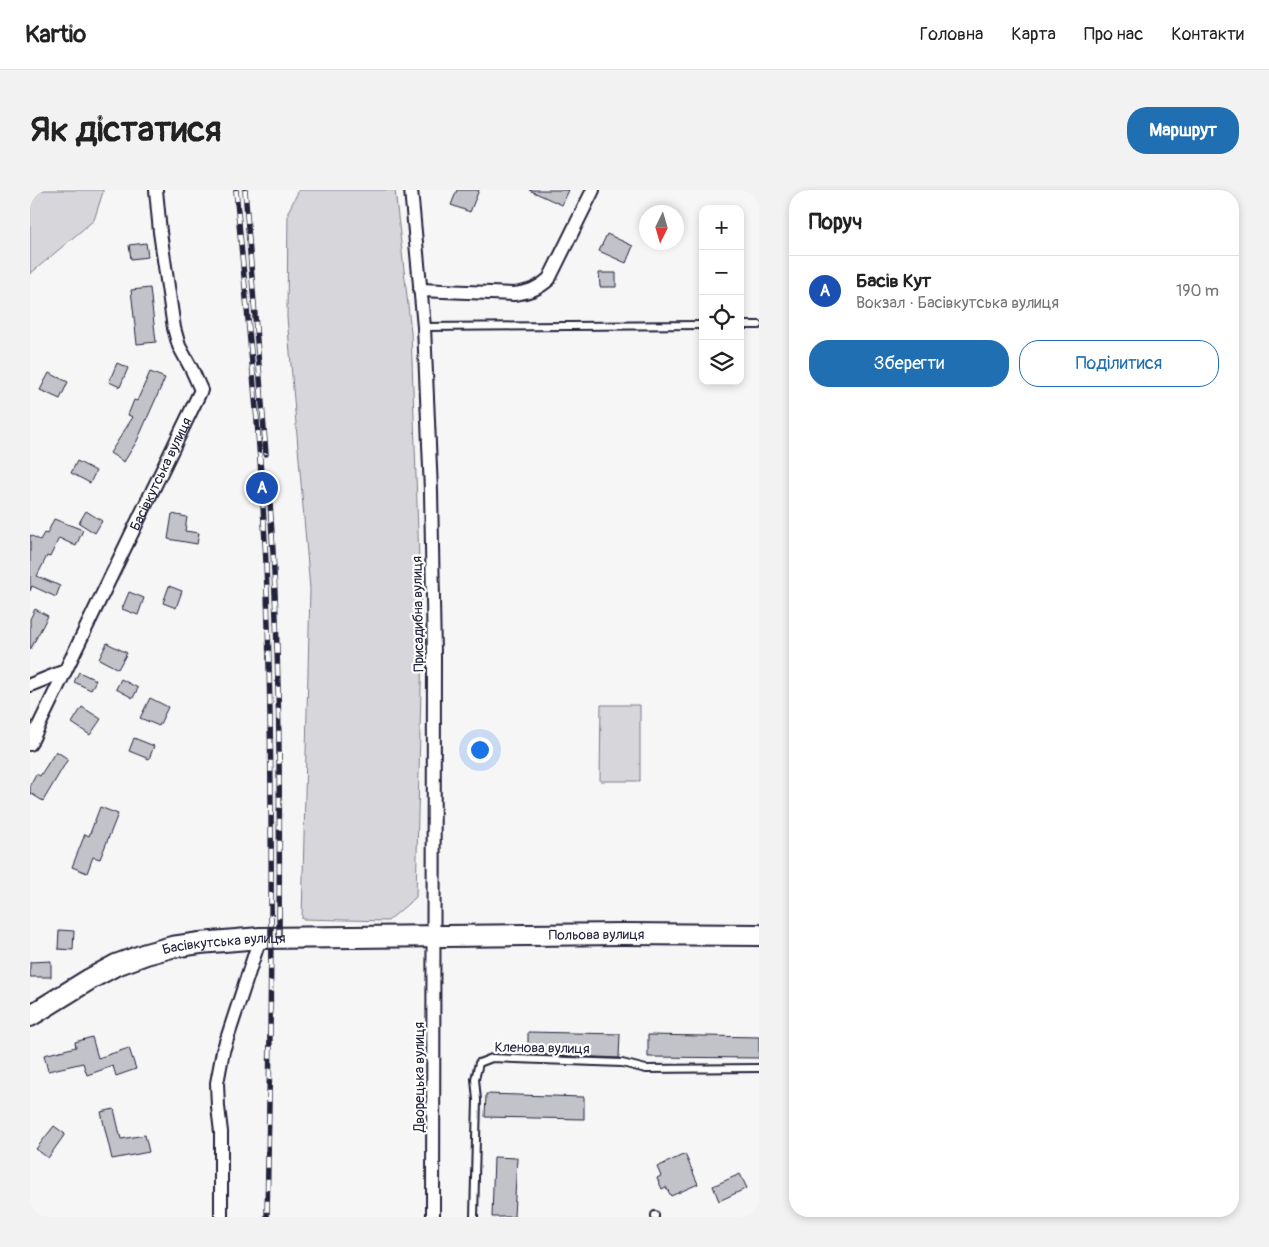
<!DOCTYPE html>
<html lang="uk">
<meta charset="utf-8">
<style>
body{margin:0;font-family:Pangolin,sans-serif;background:#f2f2f2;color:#222}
.controls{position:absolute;right:15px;top:15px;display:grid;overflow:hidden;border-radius:10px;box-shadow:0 2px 8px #0003}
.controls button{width:45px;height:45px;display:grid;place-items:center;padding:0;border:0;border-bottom:1px solid #e0e0e0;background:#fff;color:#222;font:25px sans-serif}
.compass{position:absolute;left:609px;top:15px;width:45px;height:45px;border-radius:50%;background:#fff;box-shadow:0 2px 8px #0003;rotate:185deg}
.you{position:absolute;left:449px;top:559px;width:18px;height:18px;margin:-12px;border:4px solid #fff;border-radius:50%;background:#1a73e8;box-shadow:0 0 0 8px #1a73e833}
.badge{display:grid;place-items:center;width:32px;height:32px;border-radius:50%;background:#1f6fb2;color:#fff;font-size:16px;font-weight:700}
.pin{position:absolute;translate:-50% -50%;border:2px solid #fff;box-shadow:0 1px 5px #0006}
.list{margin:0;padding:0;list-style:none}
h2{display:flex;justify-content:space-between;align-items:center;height:65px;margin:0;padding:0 20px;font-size:21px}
h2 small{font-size:16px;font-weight:400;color:#767676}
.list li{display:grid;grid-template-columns:32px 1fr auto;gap:15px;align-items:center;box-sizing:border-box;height:70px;padding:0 20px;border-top:1px solid #e0e0e0}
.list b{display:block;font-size:19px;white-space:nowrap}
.list p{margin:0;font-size:16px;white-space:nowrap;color:#767676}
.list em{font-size:16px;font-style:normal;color:#767676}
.actions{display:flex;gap:10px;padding:15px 20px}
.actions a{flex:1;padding:11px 0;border:1px solid #1f6fb2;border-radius:20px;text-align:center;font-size:18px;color:#1f6fb2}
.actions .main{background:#1f6fb2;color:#fff}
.icon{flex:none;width:28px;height:28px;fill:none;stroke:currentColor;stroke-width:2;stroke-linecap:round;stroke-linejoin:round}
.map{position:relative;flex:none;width:729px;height:1027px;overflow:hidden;border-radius:20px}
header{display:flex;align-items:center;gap:30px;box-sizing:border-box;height:70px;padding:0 25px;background:#fff;border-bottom:1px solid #e0e0e0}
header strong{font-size:24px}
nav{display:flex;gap:28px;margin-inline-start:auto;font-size:18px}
.intro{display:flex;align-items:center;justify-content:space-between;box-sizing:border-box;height:120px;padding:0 30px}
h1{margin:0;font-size:35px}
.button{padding:12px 22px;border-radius:20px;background:#1f6fb2;color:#fff;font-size:18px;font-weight:700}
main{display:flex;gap:30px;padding:0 30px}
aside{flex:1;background:#fff;border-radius:20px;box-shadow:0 2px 8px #0003}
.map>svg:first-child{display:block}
</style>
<header>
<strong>Kartio</strong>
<nav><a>Головна</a><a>Карта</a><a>Про нас</a><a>Контакти</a></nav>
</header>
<div class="intro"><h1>Як дістатися</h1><a class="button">Маршрут</a></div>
<main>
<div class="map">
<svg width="729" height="1027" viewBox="0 0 729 1027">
<rect width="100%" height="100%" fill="#f6f6f7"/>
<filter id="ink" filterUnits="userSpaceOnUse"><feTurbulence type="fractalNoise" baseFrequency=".02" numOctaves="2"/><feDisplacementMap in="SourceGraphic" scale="10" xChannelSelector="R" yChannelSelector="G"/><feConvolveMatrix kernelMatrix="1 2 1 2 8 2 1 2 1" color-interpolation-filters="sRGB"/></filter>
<g filter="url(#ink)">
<g fill="#d7d7db" stroke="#7c7c8b">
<path d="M 0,0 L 73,0 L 73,2 L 64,30 L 0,84 Z"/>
<path d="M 269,0 L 365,0 L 381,142 L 392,457 L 386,707 L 358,731 L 272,729 L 280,399 L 257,127 L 258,22 Z"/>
<path d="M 571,515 L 610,515 L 610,591 L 570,591 Z"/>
</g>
<g fill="#c2c2c9" stroke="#22223b">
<path d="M 427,0 L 449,0 L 440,22 L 421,15 Z"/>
<path d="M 499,0 L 539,0 L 532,15 Z"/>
<path d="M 577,44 L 603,56 L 596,73 L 569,61 Z"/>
<path d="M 116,53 L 118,67 L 101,69 L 99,55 Z"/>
<path d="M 569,83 L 586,83 L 586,97 L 570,97 Z"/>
<path d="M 120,98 L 126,152 L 107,154 L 101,100 Z"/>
<path d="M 87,173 L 98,178 L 90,197 L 79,192 Z"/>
<path d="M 120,182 L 135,188 L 107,251 L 94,272 L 80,263 L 103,227 L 98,225 L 104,210 L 107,211 Z"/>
<path d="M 19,183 L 38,192 L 30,209 L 10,200 Z"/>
<path d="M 47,271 L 66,281 L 60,293 L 41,283 Z"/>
<path d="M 56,321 L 72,331 L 65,343 L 49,333 Z"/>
<path d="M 142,324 L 157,327 L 155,341 L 169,343 L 167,354 L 138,349 Z"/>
<path d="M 24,329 L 53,340 L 46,356 L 29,348 L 20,367 L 17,366 L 7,386 L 30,396 L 26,407 L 2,396 L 0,401 L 0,345 L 10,350 L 14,343 L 17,344 Z"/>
<path d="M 139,396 L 152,401 L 146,418 L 133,413 Z"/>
<path d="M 99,402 L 114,408 L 108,425 L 92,419 Z"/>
<path d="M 5,419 L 18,426 L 0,460 L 0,429 Z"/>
<path d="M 77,453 L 97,463 L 88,479 L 69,469 Z"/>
<path d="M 49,482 L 66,490 L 61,500 L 44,492 Z"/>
<path d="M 91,489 L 108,498 L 103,508 L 86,499 Z"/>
<path d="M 120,508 L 138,517 L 129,536 L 110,528 Z"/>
<path d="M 52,517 L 71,529 L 60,545 L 42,533 Z"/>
<path d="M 104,548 L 124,556 L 119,569 L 99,561 Z"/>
<path d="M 26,561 L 38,569 L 13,611 L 0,603 L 0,595 L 6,584 L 10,586 Z"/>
<path d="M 70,617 L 88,624 L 70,669 L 63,667 L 57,683 L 42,677 L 55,644 L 59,646 Z"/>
<path d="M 29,740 L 44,741 L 43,760 L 28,759 Z"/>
<path d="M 21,771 L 21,787 L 0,787 L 0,772 Z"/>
<path d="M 498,842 L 590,844 L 589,868 L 498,864 Z"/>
<path d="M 618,845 L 729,847 L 729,868 L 618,867 Z"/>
<path d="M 62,847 L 68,868 L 99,858 L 106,879 L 86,886 L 83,876 L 57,885 L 53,873 L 18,881 L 14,865 L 46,857 L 45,852 Z"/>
<path d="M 456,904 L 554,907 L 554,929 L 455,927 Z"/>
<path d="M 84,919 L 91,949 L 115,945 L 119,962 L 82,969 L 71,922 Z"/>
<path d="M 24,936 L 35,944 L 18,968 L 6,959 Z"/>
<path d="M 655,964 L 668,994 L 641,1006 L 636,997 L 632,999 L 627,988 L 631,986 L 627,977 Z"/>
<path d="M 464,967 L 487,968 L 484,1027 L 462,1027 Z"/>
<path d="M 710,984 L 717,998 L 689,1011 L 683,996 Z"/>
</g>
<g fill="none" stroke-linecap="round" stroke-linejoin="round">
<defs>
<g id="service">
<path d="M 710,135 L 729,135"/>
<path d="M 394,137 L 673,135"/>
<path d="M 444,1027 L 447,910 L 445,889 L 449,873 L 462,868 L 592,873 L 616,879 L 729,878"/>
<path d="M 625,1027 L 625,1025"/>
</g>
<g id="minor">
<path d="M 381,0 L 394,137 L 401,301 L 404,465 L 403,1027"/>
<path d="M 390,100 L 484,104 C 499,102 508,99 519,89 L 563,0"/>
<path d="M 0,495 L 35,481"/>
<path id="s1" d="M 0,554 L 171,200 L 162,180 L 149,156 L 144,138 L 130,42 L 126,0"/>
<path d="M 191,1027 L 191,942 L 188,917 L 187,893 L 193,861 L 230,748"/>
</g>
<g id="primary">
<path id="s2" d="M 0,826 L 60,789 L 86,775 L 116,764 L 142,757 L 170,753 L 230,748 L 593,744 L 729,745"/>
</g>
</defs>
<use href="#service" stroke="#22223b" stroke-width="10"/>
<use href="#minor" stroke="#22223b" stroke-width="16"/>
<use href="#primary" stroke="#22223b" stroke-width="24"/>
<use href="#service" stroke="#fff" stroke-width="6"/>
<use href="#minor" stroke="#fff" stroke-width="12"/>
<use href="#primary" stroke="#fff" stroke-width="20"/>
<defs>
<g id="rail">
<path d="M 206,0 C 218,134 233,268 237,402 C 244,610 241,819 237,1027"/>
<path d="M 215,0 L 236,264"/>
<path d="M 239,299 C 250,448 250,597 249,746"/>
</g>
</defs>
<use href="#rail" stroke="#22223b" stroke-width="5.5"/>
<use href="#rail" stroke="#fff" stroke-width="4" stroke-dasharray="11" stroke-linecap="butt"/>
</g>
</g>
<g text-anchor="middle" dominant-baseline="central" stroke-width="4.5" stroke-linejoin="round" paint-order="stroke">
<g font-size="14" fill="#22223b" stroke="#fff">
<text stroke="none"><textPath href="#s1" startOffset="300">Басівкутська вулиця</textPath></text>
<text transform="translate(388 424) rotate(-91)">Присадибна вулиця</text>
<text stroke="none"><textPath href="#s2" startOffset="584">Польова вулиця</textPath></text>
<text stroke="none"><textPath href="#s2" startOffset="211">Басівкутська вулиця</textPath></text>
<text transform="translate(512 858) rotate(1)">Кленова вулиця</text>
<text transform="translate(389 887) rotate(-90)">Дворецька вулиця</text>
</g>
</g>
</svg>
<div class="controls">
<button>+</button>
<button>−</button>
<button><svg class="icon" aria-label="locate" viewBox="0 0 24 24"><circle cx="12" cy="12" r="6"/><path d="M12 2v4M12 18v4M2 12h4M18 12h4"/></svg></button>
<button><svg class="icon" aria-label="layers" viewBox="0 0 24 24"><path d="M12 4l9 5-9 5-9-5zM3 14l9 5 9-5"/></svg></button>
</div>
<svg class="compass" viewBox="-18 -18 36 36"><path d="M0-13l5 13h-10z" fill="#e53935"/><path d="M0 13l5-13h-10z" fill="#767676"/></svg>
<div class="you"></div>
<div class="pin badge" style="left:232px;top:298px;background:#1a4fb4">A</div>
</div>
<aside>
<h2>Поруч<small></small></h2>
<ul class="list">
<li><span class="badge" style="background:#1a4fb4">A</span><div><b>Басів Кут</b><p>Вокзал · Басівкутська вулиця</p></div><em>190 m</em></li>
</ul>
<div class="actions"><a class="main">Зберегти</a><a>Поділитися</a></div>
</aside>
</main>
